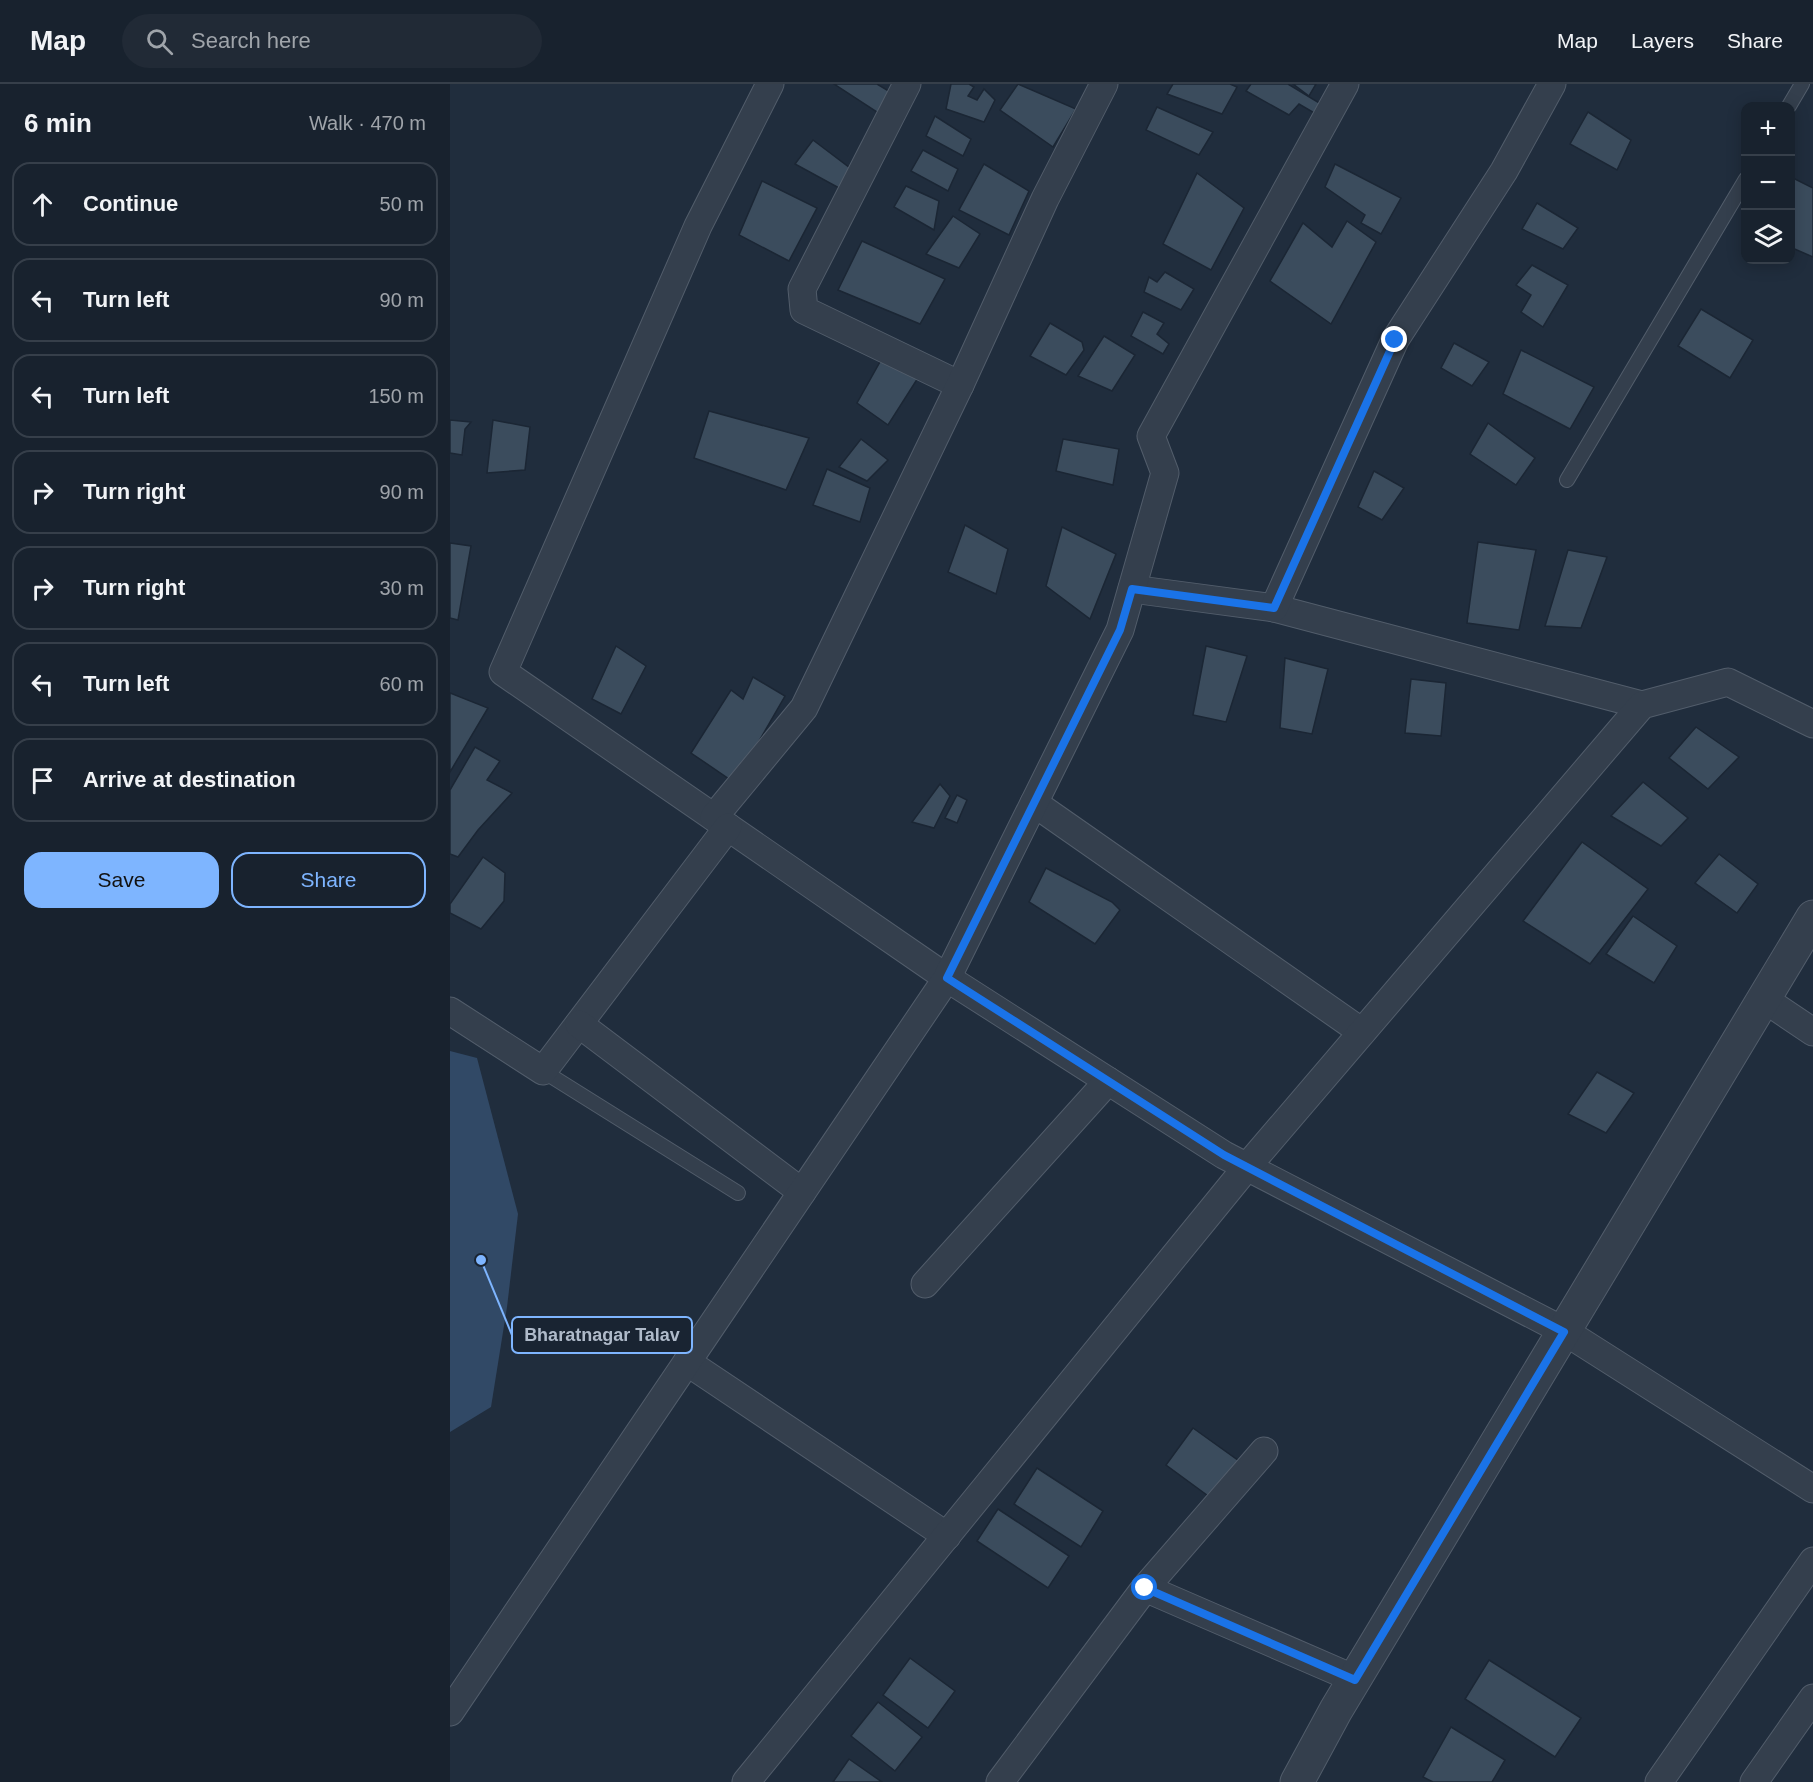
<!DOCTYPE html>
<meta charset="utf-8">
<style>
body{margin:0;font-family:Helvetica,sans-serif;background:#212a36;color:#f1f3f6}
.controls{position:absolute;right:18px;top:18px;display:grid;overflow:hidden;border-radius:12px;box-shadow:0 3px 15px #0003}
.controls button{width:54px;height:54px;display:grid;place-items:center;padding:0;border:0;border-bottom:2px solid #363f4a;background:#18222e;color:#f1f3f6;font:30px sans-serif}
.stop{position:absolute;width:18px;height:18px;margin:-14px;border:4px solid #1a73e8;border-radius:50%;background:#fff}
.stop.end{background:#1a73e8;border-color:#fff;box-shadow:0 2px 6px #0008}
.list{margin:0;padding:0;list-style:none}
h2{display:flex;justify-content:space-between;align-items:center;height:78px;margin:0;padding:0 24px;font-size:26px}
h2 small{font-size:20px;font-weight:400;color:#9fa4aa}
.list li{display:grid;grid-template-columns:39px 1fr auto;gap:18px;align-items:center;box-sizing:border-box;height:84px;margin:0 12px 12px;padding:0 12px;border:2px solid #363f4a;border-radius:18px}
.list b{display:block;font-size:22px;white-space:nowrap}
.list em{font-size:20px;font-style:normal;color:#9fa4aa}
.actions{display:flex;gap:12px;padding:18px 24px}
.actions a{flex:1;padding:14px 0;border:2px solid #7eb5ff;border-radius:18px;text-align:center;font-size:21px;color:#7eb5ff}
.actions .main{background:#7eb5ff;color:#111}
.icon{flex:none;width:33px;height:33px;fill:none;stroke:currentColor;stroke-width:2;stroke-linecap:round;stroke-linejoin:round}
.map{position:relative;flex:none;width:1363px;height:1698px;overflow:hidden}
header{display:flex;align-items:center;gap:36px;box-sizing:border-box;height:84px;padding:0 30px;background:#18222e;border-bottom:2px solid #363f4a}
header strong{font-size:28px}
nav{display:flex;gap:33px;margin-inline-start:auto;font-size:21px}
.search{width:420px;height:54px;background:#212a36;display:flex;align-items:center;gap:15px;box-sizing:border-box;padding:0 21px;border-radius:33px;color:#9fa4aa;font-size:22px}
main{display:flex}
aside{flex:1;background:#18222e}
.map>svg:first-child{display:block}
</style>
<header>
<strong>Map</strong>
<div class="search"><svg class="icon" aria-label="search" viewBox="0 0 24 24"><circle cx="10" cy="10" r="6"/><path d="M15 15l6 6"/></svg>Search here</div>
<nav><a>Map</a><a>Layers</a><a>Share</a></nav>
</header>
<main>
<aside>
<h2>6 min<small>Walk · 470 m</small></h2>
<ul class="list">
<li><svg class="icon" aria-label="ahead" viewBox="0 0 24 24"><path d="M12 20V5M6 11l6-6 6 6"/></svg><div><b>Continue</b></div><em>50 m</em></li>
<li><svg class="icon" aria-label="left" viewBox="0 0 24 24"><path d="M17 20v-9H6M10 6l-5 5 5 5"/></svg><div><b>Turn left</b></div><em>90 m</em></li>
<li><svg class="icon" aria-label="left" viewBox="0 0 24 24"><path d="M17 20v-9H6M10 6l-5 5 5 5"/></svg><div><b>Turn left</b></div><em>150 m</em></li>
<li><svg class="icon" aria-label="right" viewBox="0 0 24 24"><path d="M7 20v-9h11M14 6l5 5-5 5"/></svg><div><b>Turn right</b></div><em>90 m</em></li>
<li><svg class="icon" aria-label="right" viewBox="0 0 24 24"><path d="M7 20v-9h11M14 6l5 5-5 5"/></svg><div><b>Turn right</b></div><em>30 m</em></li>
<li><svg class="icon" aria-label="left" viewBox="0 0 24 24"><path d="M17 20v-9H6M10 6l-5 5 5 5"/></svg><div><b>Turn left</b></div><em>60 m</em></li>
<li><svg class="icon" aria-label="arrive" viewBox="0 0 24 24"><path d="M6 21V4h12l-3 4 3 4H6"/></svg><div><b>Arrive at destination</b></div></li>
</ul>
<div class="actions"><a class="main">Save</a><a>Share</a></div>
</aside>
<div class="map">
<svg width="1363" height="1698" viewBox="0 0 1363 1698">
<rect width="100%" height="100%" fill="#202d3d"/>
<path fill="#314966" d="M 0,967 L 27,974 L 68,1130 L 57,1223 L 41,1323 L 0,1348 Z"/>
<g fill="#3b4c5d" stroke="#1b2634" stroke-width="1.5">
<path d="M 384,0 L 427,0 L 447,12 L 436,34 Z"/>
<path d="M 501,0 L 519,0 L 524,3 L 518,12 L 527,16 L 534,5 L 545,16 L 534,38 L 496,25 Z"/>
<path d="M 568,0 L 626,25 L 603,63 L 550,26 Z"/>
<path d="M 723,0 L 780,0 L 787,3 L 772,30 L 717,10 Z"/>
<path d="M 801,0 L 838,0 L 871,20 L 866,30 L 849,20 L 839,31 L 796,7 Z"/>
<path d="M 843,0 L 866,0 L 859,12 Z"/>
<path d="M 707,23 L 763,48 L 749,71 L 696,46 Z"/>
<path d="M 1138,28 L 1181,56 L 1167,86 L 1120,60 Z"/>
<path d="M 485,32 L 521,55 L 513,72 L 476,52 Z"/>
<path d="M 363,56 L 400,84 L 389,104 L 345,80 Z"/>
<path d="M 473,66 L 508,85 L 498,107 L 461,87 Z"/>
<path d="M 534,80 L 579,107 L 559,151 L 509,126 Z"/>
<path d="M 885,80 L 951,114 L 931,150 L 911,139 L 915,131 L 875,103 Z"/>
<path d="M 747,89 L 794,124 L 761,186 L 713,160 Z"/>
<path d="M 1343,94 L 1363,104 L 1363,173 L 1340,163 L 1340,99 Z"/>
<path d="M 312,97 L 367,124 L 339,177 L 289,151 Z"/>
<path d="M 456,102 L 489,117 L 484,146 L 444,123 Z"/>
<path d="M 1087,119 L 1128,144 L 1113,165 L 1072,145 Z"/>
<path d="M 503,132 L 530,150 L 509,184 L 476,170 Z"/>
<path d="M 897,137 L 926,158 L 881,240 L 820,197 L 853,139 L 882,163 Z"/>
<path d="M 412,157 L 495,195 L 470,240 L 388,206 Z"/>
<path d="M 1082,181 L 1118,201 L 1093,243 L 1071,228 L 1081,211 L 1066,201 Z"/>
<path d="M 715,188 L 744,205 L 731,226 L 694,208 L 699,193 L 707,198 Z"/>
<path d="M 1251,225 L 1303,256 L 1280,294 L 1228,262 Z"/>
<path d="M 693,228 L 714,239 L 707,250 L 719,260 L 713,270 L 681,252 Z"/>
<path d="M 600,239 L 632,258 L 634,266 L 616,291 L 580,272 Z"/>
<path d="M 654,252 L 685,271 L 662,307 L 628,292 Z"/>
<path d="M 1004,259 L 1039,278 L 1022,302 L 991,284 Z"/>
<path d="M 1071,266 L 1144,303 L 1120,345 L 1053,310 Z"/>
<path d="M 435,269 L 473,286 L 438,341 L 407,319 Z"/>
<path d="M 259,327 L 359,354 L 336,406 L 244,374 Z"/>
<path d="M 0,336 L 21,338 L 15,345 L 12,371 L 0,369 Z"/>
<path d="M 43,336 L 80,343 L 75,386 L 37,389 Z"/>
<path d="M 1038,339 L 1085,374 L 1066,401 L 1020,370 Z"/>
<path d="M 411,355 L 438,376 L 417,397 L 389,383 Z"/>
<path d="M 613,355 L 669,365 L 663,401 L 606,387 Z"/>
<path d="M 377,385 L 420,404 L 410,438 L 363,421 Z"/>
<path d="M 924,387 L 954,404 L 932,436 L 908,423 Z"/>
<path d="M 515,441 L 558,465 L 546,510 L 498,488 Z"/>
<path d="M 612,443 L 666,470 L 640,535 L 596,502 Z"/>
<path d="M 1028,458 L 1086,466 L 1069,546 L 1017,539 Z"/>
<path d="M 0,459 L 21,462 L 8,536 L 0,534 Z"/>
<path d="M 1118,466 L 1157,473 L 1131,544 L 1095,542 Z"/>
<path d="M 166,562 L 196,582 L 171,630 L 142,615 Z"/>
<path d="M 756,562 L 797,572 L 776,638 L 743,631 Z"/>
<path d="M 835,574 L 878,585 L 862,650 L 830,644 Z"/>
<path d="M 303,593 L 335,612 L 285,699 L 241,669 L 281,606 L 293,615 Z"/>
<path d="M 961,595 L 996,599 L 991,652 L 955,649 Z"/>
<path d="M 0,609 L 38,624 L 0,688 Z"/>
<path d="M 1246,643 L 1289,673 L 1258,705 L 1219,674 Z"/>
<path d="M 25,663 L 50,677 L 37,696 L 62,709 L 28,746 L 8,773 L 0,770 L 0,706 Z"/>
<path d="M 1193,698 L 1238,734 L 1211,762 L 1161,732 Z"/>
<path d="M 490,700 L 500,712 L 484,744 L 462,738 Z"/>
<path d="M 507,711 L 517,716 L 507,739 L 495,734 Z"/>
<path d="M 1132,758 L 1198,805 L 1140,880 L 1073,837 Z"/>
<path d="M 1269,770 L 1308,800 L 1287,829 L 1245,799 Z"/>
<path d="M 33,773 L 55,789 L 54,817 L 31,845 L 0,829 L 0,820 Z"/>
<path d="M 596,784 L 662,818 L 670,826 L 645,860 L 579,818 Z"/>
<path d="M 1183,832 L 1227,862 L 1204,899 L 1156,870 Z"/>
<path d="M 1147,988 L 1184,1009 L 1156,1049 L 1118,1030 Z"/>
<path d="M 743,1344 L 789,1377 L 761,1414 L 716,1381 Z"/>
<path d="M 587,1384 L 653,1427 L 631,1463 L 564,1420 Z"/>
<path d="M 548,1425 L 619,1472 L 598,1504 L 527,1457 Z"/>
<path d="M 460,1574 L 505,1607 L 478,1644 L 433,1611 Z"/>
<path d="M 1039,1576 L 1131,1634 L 1105,1673 L 1015,1615 Z"/>
<path d="M 428,1618 L 472,1653 L 445,1687 L 401,1652 Z"/>
<path d="M 1001,1643 L 1055,1676 L 1042,1698 L 983,1698 L 973,1693 Z"/>
<path d="M 399,1675 L 432,1698 L 383,1698 Z"/>
</g>
<g fill="none" stroke-linecap="round" stroke-linejoin="round">
<defs>
<g id="service">
<path d="M 1339,22 L 1352,0"/>
<path d="M 1117,396 L 1296,95"/>
<path d="M 93,987 L 288,1109"/>
</g>
<g id="minor">
<path d="M 320,0 L 248,142 L 53,588 L 497,894 L 774,1071 L 1114,1247 L 1363,1405"/>
<path d="M 457,0 L 352,205 L 354,226 L 510,301"/>
<path d="M 682,505 L 824,524 L 1192,621"/>
<path d="M 824,524 L 945,256 L 1054,87 L 1102,0"/>
<path d="M 584,719 L 912,948"/>
<path d="M 264,733 L 354,624 L 510,301 L 595,115 L 654,0"/>
<path d="M 1314,915 L 1363,948"/>
<path d="M 0,927 L 93,987 L 278,743"/>
<path d="M 129,940 L 352,1108"/>
<path d="M 475,1200 L 658,997"/>
<path d="M 237,1278 L 497,1452"/>
<path d="M 695,1504 L 814,1367"/>
<path d="M 0,1628 L 497,894 L 670,546 L 715,389 L 701,352 L 895,0"/>
<path d="M 296,1698 L 796,1084 L 1192,621 L 1278,598 L 1363,640"/>
<path d="M 550,1698 L 695,1504 L 905,1595"/>
<path d="M 1209,1698 L 1363,1477"/>
<path d="M 1304,1698 L 1363,1614"/>
</g>
<path id="tertiary" d="M 847,1698 L 886,1626 L 1363,833"/>
</defs>
<use href="#service" stroke="#525d6b" stroke-width="16"/>
<use href="#minor" stroke="#525d6b" stroke-width="29"/>
<use href="#tertiary" stroke="#525d6b" stroke-width="35"/>
<use href="#service" stroke="#343f4d" stroke-width="14"/>
<use href="#minor" stroke="#343f4d" stroke-width="27"/>
<use href="#tertiary" stroke="#343f4d" stroke-width="33"/>
</g>
<g fill="none" stroke-linecap="round" stroke-linejoin="round">
<path stroke="#1a73e8" stroke-width="8" d="M 695,1504 L 905,1596 L 1114,1248 L 774,1071 L 497,894 L 670,546 L 682,505 L 824,524 L 945,256"/>
</g>
<path fill="none" stroke="#7eb5ff" stroke-width="2" d="M31 1176L62 1251"/>
<circle fill="#7eb5ff" stroke="#192432" stroke-width="2" cx="31" cy="1176" r="6"/>
<rect fill="#192432" stroke="#7eb5ff" stroke-width="2" x="62" y="1233" width="180" height="36" rx="6"/>
<g font-size="18" text-anchor="middle" font-weight="bold" fill="#afbac9">
<text x="152" y="1257">Bharatnagar Talav</text>
</g>
</svg>
<div class="controls">
<button>+</button>
<button>−</button>
<button><svg class="icon" aria-label="layers" viewBox="0 0 24 24"><path d="M12 4l9 5-9 5-9-5zM3 14l9 5 9-5"/></svg></button>
</div>
<div class="stop" style="left:695px;top:1504px"></div>
<div class="stop end" style="left:945px;top:256px"></div>
</div>
</main>
